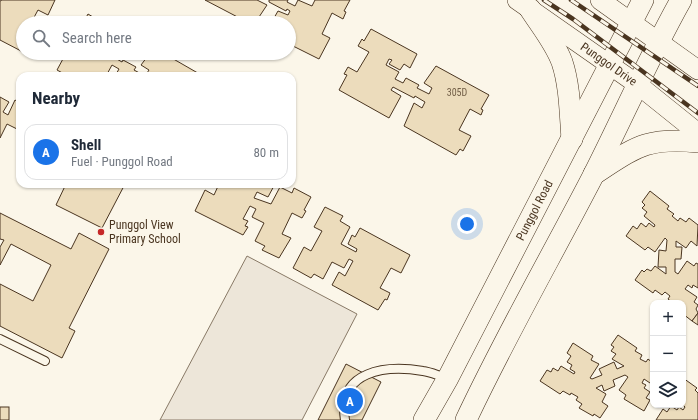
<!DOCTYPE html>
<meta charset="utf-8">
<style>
body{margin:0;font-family:"Roboto Condensed",sans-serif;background:#f6f6f7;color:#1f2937}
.controls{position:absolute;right:12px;bottom:12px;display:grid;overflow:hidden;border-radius:8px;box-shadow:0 1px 3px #0004}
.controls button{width:36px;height:36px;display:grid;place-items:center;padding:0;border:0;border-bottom:1px solid #e0e1e3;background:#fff;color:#1f2937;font:20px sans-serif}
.you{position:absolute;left:467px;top:224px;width:14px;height:14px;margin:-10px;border:3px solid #fff;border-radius:50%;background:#1a73e8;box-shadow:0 0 0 6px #1a73e833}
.badge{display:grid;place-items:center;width:26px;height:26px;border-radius:50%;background:#1a73e8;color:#fff;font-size:13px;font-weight:700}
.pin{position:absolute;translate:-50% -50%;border:2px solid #fff;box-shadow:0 1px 4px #0006}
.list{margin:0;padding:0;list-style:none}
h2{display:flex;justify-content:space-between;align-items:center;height:52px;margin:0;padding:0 16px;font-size:17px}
h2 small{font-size:13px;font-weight:400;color:#747a83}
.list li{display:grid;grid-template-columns:26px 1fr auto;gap:12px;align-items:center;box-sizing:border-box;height:56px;margin:0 8px 8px;padding:0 8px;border:1px solid #e0e1e3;border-radius:12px}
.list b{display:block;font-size:15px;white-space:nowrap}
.list p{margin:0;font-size:13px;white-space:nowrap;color:#747a83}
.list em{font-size:13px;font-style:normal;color:#747a83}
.icon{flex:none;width:22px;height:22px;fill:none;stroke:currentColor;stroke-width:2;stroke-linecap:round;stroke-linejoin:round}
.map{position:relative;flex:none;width:698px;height:420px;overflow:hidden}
.search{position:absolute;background:#fff;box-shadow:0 1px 3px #0004;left:16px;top:16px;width:280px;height:44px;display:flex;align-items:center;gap:10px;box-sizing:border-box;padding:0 14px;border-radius:22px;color:#747a83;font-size:15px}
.panel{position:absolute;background:#fff;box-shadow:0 1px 3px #0004;left:16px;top:72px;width:280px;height:116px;border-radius:12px}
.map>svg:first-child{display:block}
</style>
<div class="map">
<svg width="698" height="420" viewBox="0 0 698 420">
<rect width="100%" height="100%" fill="#fbf6e9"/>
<path fill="#ede6d9" stroke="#887966" d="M 247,256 L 357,314 L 302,420 L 160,420 Z"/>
<g fill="#ecdcbc" stroke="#4a3520">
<path d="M 2,0 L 55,0 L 48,15 L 38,10 L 31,23 L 23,23 L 23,52 L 0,40 L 0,1 Z"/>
<path d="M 205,0 L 257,0 L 267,5 L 255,23 L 249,23 Z"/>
<path d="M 269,0 L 288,0 L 287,2 L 295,6 L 298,0 L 312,6 L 315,0 L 350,0 L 344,11 L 346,12 L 343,19 L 332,13 L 322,34 L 330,38 L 319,59 L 289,44 L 289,23 L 275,23 L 277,19 L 274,18 L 278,11 L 288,15 L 290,11 L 287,9 L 286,11 L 269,2 Z"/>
<path d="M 88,14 L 103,23 L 83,23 Z"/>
<path d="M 371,29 L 417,54 L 410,68 L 404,64 L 400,70 L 389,64 L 392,60 L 389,59 L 386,65 L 399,72 L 395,79 L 403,83 L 406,78 L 419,85 L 417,88 L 429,94 L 432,88 L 424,83 L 436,66 L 489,95 L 481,109 L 483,110 L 481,115 L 470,109 L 459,130 L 471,136 L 463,151 L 460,149 L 456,155 L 404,126 L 414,103 L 422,108 L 425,102 L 415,96 L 414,98 L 393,87 L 391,90 L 401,96 L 389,118 L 339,90 L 347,75 L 344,74 L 348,67 L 357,72 L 369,52 L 358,46 L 362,39 L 364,41 Z"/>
<path d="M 63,53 L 118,53 L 115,58 L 122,62 L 123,60 L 136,67 L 134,70 L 145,76 L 115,76 L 119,69 L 112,65 L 106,76 L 68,76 L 57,70 L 64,57 L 62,56 Z"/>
<path d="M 119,53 L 129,53 L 127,57 Z"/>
<path d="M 150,53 L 163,53 L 203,76 L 145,76 L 149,70 L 141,65 Z"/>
<path d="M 0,97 L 9,102 L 3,112 L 8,115 L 15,100 L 20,103 L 20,124 L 17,129 L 7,124 L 0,138 Z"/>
<path d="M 66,184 L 125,184 L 102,228 L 56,205 Z"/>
<path d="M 219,184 L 275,184 L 268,197 L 257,192 L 254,198 L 271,204 L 280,187 L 292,193 L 294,188 L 311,197 L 304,210 L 306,211 L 302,218 L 292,213 L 282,234 L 291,238 L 279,258 L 262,250 L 265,246 L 255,241 L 264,223 L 252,217 L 256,209 L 250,206 L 243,219 L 248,221 L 245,226 L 248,227 L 243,235 L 195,211 L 205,190 L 214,195 Z"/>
<path d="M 650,191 L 669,206 L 667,209 L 674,214 L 672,216 L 678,221 L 680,218 L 686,222 L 689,218 L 698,225 L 697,246 L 691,241 L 686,248 L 676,241 L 676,247 L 682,247 L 681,259 L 675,259 L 675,272 L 678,274 L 687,261 L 694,266 L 696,263 L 698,264 L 698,288 L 693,285 L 692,288 L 688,285 L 685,289 L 697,297 L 694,302 L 698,305 L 696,309 L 698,313 L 692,321 L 683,314 L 683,303 L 673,303 L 668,299 L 670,296 L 665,292 L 662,295 L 655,290 L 653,293 L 635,280 L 642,270 L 644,272 L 647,269 L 651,271 L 655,266 L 666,274 L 666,267 L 658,267 L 659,250 L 666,251 L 667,240 L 665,238 L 655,252 L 648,247 L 645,250 L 626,236 L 633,226 L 637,229 L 641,223 L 646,227 L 649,223 L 654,227 L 655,225 L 644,216 L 647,212 L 642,208 L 645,205 L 642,202 Z"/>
<path d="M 325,207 L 343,216 L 340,221 L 350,227 L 341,244 L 356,252 L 357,249 L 348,244 L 352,235 L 355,237 L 360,228 L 410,255 L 401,273 L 391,268 L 380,288 L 390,293 L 387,300 L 385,299 L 378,310 L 332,285 L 339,272 L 345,276 L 353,261 L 349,259 L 344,268 L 332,262 L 323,279 L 314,274 L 311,278 L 293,268 L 304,247 L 311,251 L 322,231 L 314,227 Z"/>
<path d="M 0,213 L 71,249 L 79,233 L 109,249 L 69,328 L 75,331 L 62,358 L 0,326 L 0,284 L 33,301 L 51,265 L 11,244 L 0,265 L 0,247 L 4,240 L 0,239 Z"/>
<path d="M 698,313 L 698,325 L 692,321 Z"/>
<path d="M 618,335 L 637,348 L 635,351 L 642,355 L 640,359 L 646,362 L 648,359 L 653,363 L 653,385 L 644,379 L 642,383 L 646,385 L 644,388 L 650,392 L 646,398 L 650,400 L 644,411 L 624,399 L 626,395 L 619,390 L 628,377 L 625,375 L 613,380 L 615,386 L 604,391 L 602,385 L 596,388 L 606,394 L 602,402 L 608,406 L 600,418 L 594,414 L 593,416 L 579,408 L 582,404 L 576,400 L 578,397 L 571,393 L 570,395 L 563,391 L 560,394 L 540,381 L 547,370 L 551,372 L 553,368 L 558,371 L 561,366 L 574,374 L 575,372 L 570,369 L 572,365 L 567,362 L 571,356 L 567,353 L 573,343 L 593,356 L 591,360 L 599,364 L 590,378 L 592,379 L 602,375 L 599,369 L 614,362 L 617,369 L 624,366 L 612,359 L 616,354 L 611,351 L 614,347 L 611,345 Z"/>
<path d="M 346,364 L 381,382 L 362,420 L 318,420 Z"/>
<path d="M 683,378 L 697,388 L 695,390 L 698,393 L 698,420 L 656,420 L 663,409 L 667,412 L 671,406 L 677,410 L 679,407 L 683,410 L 685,407 L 683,405 Z"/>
<rect x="0" y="407" width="9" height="13"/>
</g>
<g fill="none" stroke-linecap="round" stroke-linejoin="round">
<defs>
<g id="service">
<path d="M 0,339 L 45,361"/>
<path d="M 345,420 C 337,370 386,365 423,371 C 431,372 439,376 447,378"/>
</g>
<g id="tertiary">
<path id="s1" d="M 517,0 L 637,84 L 698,133"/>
<path d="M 600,0 L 698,70"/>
</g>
<g id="secondary">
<path d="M 530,9 C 541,26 555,43 562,62 C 570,86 570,114 572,139"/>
<path d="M 594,174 C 636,147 646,137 698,142"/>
<path id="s2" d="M 424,420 L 448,378 L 643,0"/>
<path d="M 466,420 C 505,337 551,257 593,176 C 623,117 649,57 681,0"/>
</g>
</defs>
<use href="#service" stroke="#4a3520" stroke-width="10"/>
<use href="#tertiary" stroke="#4a3520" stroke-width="20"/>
<use href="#secondary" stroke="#4a3520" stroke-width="22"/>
<use href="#service" stroke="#fbf6e9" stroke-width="8"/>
<use href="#tertiary" stroke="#fbf6e9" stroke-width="19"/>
<use href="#secondary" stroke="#fbf6e9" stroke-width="21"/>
<defs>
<g id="rail">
<path d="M 544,0 L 573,19 L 698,113"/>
<path d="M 571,0 L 698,86"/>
</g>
</defs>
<use href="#rail" stroke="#4a3520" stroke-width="4.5"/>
<use href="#rail" stroke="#fbf6e9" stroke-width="3" stroke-dasharray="9" stroke-linecap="butt"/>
</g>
<circle fill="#c62828" stroke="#fbf6e9" stroke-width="1.5" cx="101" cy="232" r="4"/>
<g text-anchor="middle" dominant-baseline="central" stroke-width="3" stroke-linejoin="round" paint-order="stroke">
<g font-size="10" fill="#725f47">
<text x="457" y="92">305D</text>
</g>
<g font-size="12" fill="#4a3520" stroke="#fbf6e9">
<text stroke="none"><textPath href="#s1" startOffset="112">Punggol Drive</textPath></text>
<text stroke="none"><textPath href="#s2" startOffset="237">Punggol Road</textPath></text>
</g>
<g font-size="12" fill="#4a3520" stroke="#fbf6e9" text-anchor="start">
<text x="109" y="225">Punggol View<tspan x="109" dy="14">Primary School</tspan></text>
</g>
</g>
</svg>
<div class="controls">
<button>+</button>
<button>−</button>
<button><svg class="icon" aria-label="layers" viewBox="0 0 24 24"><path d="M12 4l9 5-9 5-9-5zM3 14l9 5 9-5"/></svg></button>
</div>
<div class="you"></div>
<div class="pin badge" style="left:350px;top:401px">A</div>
<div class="search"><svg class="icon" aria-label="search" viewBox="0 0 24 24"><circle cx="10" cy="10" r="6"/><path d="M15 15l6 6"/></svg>Search here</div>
<section class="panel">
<h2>Nearby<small></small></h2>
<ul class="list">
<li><span class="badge">A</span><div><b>Shell</b><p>Fuel · Punggol Road</p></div><em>80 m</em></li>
</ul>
</section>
</div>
